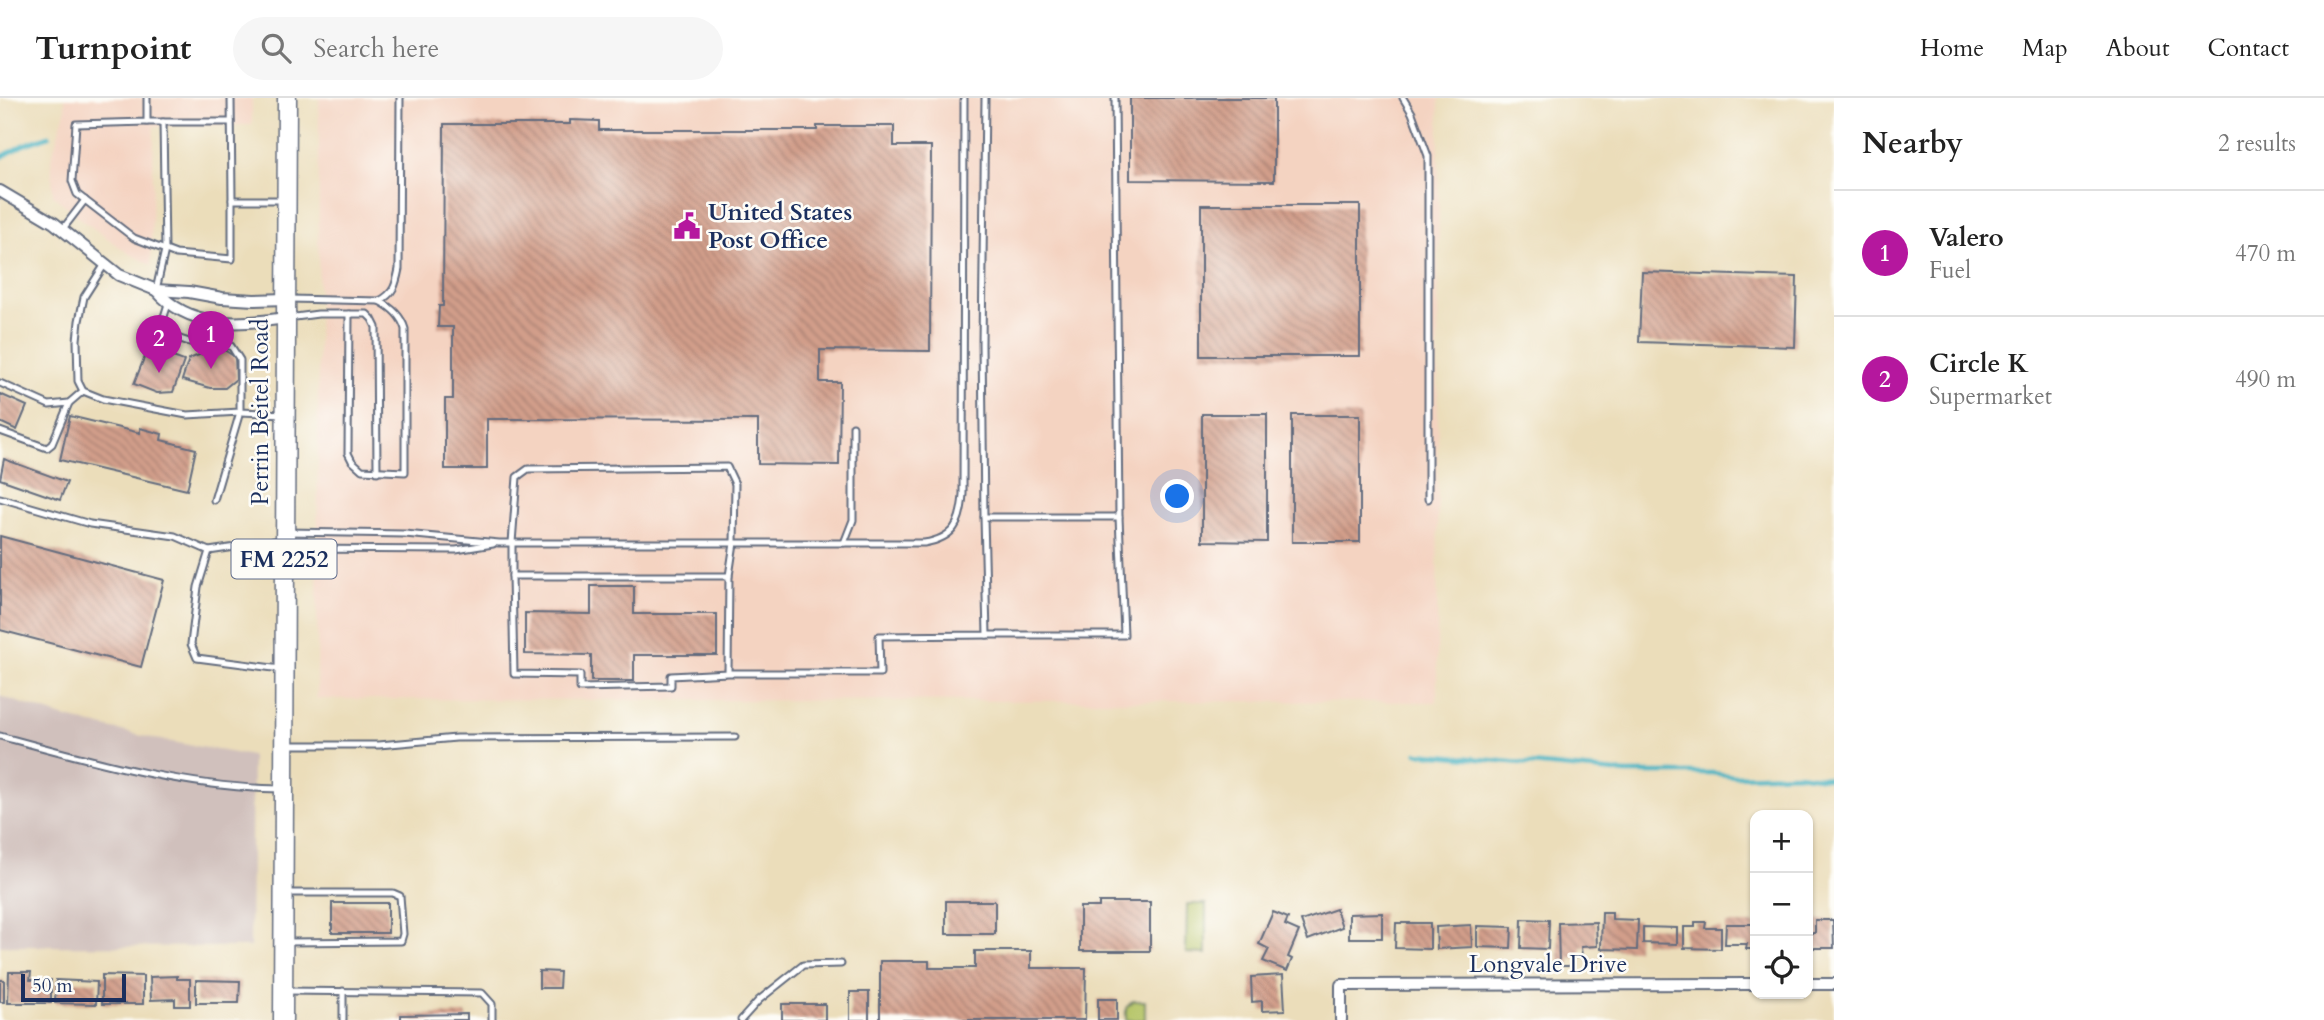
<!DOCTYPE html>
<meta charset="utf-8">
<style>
body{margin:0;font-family:Cardo,serif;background:#f6f6f6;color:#222}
.controls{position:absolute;right:21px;bottom:21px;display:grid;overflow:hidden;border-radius:14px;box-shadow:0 2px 5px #0004}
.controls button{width:63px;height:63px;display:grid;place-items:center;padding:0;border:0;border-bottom:2px solid #e0e0e0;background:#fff;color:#222;font:35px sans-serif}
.scale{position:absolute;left:21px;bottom:18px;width:105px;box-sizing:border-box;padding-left:7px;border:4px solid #1b2f5e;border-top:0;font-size:19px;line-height:24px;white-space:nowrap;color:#1b2f5e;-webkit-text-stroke:5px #fdfcf7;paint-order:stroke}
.you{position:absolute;left:1178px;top:399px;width:24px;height:24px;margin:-18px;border:5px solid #fff;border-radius:50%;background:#1a73e8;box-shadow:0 0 0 10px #1a73e833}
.badge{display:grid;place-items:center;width:46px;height:46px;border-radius:50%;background:#b5179e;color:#fff;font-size:23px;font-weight:700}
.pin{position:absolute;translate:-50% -58px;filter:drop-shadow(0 2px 4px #0008)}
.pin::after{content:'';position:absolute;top:37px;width:24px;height:21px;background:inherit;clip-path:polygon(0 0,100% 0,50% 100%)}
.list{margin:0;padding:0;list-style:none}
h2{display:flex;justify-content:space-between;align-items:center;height:91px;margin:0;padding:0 28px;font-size:30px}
h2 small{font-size:23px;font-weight:400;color:#767676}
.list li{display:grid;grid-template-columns:46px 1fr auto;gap:21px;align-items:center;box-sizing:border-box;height:126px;padding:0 28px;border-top:2px solid #e0e0e0}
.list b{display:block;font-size:26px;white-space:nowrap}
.list p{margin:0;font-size:23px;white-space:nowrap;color:#767676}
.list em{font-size:23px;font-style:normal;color:#767676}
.icon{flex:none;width:38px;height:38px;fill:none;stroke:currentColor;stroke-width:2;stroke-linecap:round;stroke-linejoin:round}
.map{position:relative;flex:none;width:1834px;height:922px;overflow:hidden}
header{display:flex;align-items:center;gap:42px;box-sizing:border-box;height:98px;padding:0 35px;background:#fff;border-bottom:2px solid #e0e0e0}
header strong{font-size:33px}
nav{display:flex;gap:38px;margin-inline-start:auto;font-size:24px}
.search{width:490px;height:63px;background:#f6f6f6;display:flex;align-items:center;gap:18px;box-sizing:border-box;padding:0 24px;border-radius:38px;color:#767676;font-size:26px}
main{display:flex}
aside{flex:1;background:#fff}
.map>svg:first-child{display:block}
</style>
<header>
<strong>Turnpoint</strong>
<div class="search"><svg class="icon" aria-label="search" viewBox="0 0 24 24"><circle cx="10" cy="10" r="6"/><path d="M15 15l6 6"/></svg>Search here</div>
<nav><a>Home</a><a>Map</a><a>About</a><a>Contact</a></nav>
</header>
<main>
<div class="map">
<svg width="1834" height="922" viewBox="0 0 1834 922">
<defs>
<pattern id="building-back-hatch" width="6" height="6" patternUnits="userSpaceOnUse" patternTransform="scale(1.75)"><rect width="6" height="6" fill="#d29e8a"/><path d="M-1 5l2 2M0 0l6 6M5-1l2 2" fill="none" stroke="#aa8174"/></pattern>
</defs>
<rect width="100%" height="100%" fill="#fdfcf7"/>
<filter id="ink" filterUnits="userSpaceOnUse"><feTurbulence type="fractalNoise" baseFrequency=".0143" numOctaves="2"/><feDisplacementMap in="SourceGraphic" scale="14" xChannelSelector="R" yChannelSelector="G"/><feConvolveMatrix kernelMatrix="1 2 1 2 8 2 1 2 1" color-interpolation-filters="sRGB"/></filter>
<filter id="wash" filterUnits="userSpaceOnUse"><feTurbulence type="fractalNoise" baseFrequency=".00686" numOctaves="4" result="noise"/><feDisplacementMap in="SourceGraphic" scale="28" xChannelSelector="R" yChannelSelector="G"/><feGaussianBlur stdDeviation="1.57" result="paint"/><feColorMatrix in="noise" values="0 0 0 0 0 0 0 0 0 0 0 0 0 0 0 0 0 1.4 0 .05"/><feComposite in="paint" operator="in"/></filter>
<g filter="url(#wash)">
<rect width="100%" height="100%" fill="#ebddba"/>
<g fill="#f4d3c1">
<path d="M 65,0 L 252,0 L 252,27 L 154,28 L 151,167 L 128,155 L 86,125 L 53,97 L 51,61 L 65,13 Z"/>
<path d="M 319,0 L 1439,0 L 1437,604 L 317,601 Z"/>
</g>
<path fill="#d0c0bc" d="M 0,598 L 63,619 L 155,641 L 252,658 L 250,849 L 0,848 Z"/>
<g fill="#b5c466" stroke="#687a62" stroke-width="2">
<path d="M 1187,806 L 1206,806 L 1206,856 L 1186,855 Z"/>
<path d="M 1133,903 L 1145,903 L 1145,922 L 1126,922 L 1126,910 Z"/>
</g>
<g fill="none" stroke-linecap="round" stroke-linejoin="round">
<g stroke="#46b3c2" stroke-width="4.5">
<path d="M 0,60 L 23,47 L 49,38"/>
<path d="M 1417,655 L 1626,675 L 1712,675 L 1735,678 L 1797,676 L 1834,681"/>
</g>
</g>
<g id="blocks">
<g fill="url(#building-back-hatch)">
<path d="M 1130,0 L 1274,0 L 1274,83 L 1130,82 Z"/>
<path d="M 570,22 L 599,23 L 599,32 L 817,32 L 817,28 L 894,28 L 894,48 L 931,48 L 930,253 L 820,252 L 820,284 L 840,284 L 839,367 L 758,366 L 758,322 L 487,321 L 487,371 L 445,371 L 445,301 L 453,301 L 453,229 L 438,229 L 439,208 L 443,208 L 444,26 L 570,26 Z"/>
<rect x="1201" y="107" width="159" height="151"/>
<path d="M 1642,174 L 1797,179 L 1795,249 L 1639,244 Z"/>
<path d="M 148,250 L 184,263 L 173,294 L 157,295 L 134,286 Z"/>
<path d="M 224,252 L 235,259 L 236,281 L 225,290 L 210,290 L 182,282 L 189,261 L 209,253 Z"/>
<path d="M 0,296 L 27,308 L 17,332 L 0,324 Z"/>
<path d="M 1202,316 L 1267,316 L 1267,444 L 1202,443 Z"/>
<rect x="1292" y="317" width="68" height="127"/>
<path d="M 70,318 L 140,335 L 140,330 L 162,336 L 161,342 L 196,351 L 187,392 L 60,362 Z"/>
<path d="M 4,361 L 67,384 L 60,402 L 0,381 Z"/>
<path d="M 0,438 L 164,482 L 141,569 L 0,532 Z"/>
<path d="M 591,488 L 634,488 L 634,516 L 717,516 L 717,557 L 634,557 L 634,583 L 591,583 L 591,557 L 525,556 L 525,515 L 591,516 Z"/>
<rect x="946" y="803" width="49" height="33"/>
<path d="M 1099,804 L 1150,804 L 1150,853 L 1080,853 L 1080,809 L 1099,809 Z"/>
<rect x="332" y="805" width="56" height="30"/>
<path d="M 1336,811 L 1342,829 L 1308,842 L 1301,823 Z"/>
<path d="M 1273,814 L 1288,820 L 1285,827 L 1299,833 L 1288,859 L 1292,861 L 1287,873 L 1263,863 L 1269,851 L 1259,846 Z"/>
<path d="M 1602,814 L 1612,814 L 1612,821 L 1638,822 L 1637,852 L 1601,851 Z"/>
<path d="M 1382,815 L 1382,840 L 1349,840 L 1349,816 Z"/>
<path d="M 1522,821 L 1549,822 L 1548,851 L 1521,850 Z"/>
<path d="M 1815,822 L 1833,822 L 1834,850 L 1808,850 L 1808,835 L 1815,835 Z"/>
<path d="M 1596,824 L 1597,848 L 1581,849 L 1582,859 L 1570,860 L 1570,868 L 1559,868 L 1558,825 Z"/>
<path d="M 1695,824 L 1706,824 L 1705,830 L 1721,830 L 1721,851 L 1684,850 L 1684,829 L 1695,829 Z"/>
<path d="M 1396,825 L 1430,825 L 1430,851 L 1395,850 Z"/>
<path d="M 1726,826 L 1755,826 L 1755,851 L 1746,851 L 1747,846 L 1725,846 Z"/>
<path d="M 1471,827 L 1472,849 L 1437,851 L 1436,829 Z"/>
<path d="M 1477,828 L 1512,829 L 1511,850 L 1477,849 Z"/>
<path d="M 1643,829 L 1677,830 L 1677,846 L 1643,845 Z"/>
<path d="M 975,853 L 1031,853 L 1031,870 L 1086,870 L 1085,922 L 880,922 L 880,863 L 929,863 L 929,870 L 975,870 Z"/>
<path d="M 539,873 L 560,874 L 559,890 L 539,890 Z"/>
<path d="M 9,874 L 31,874 L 30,882 L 51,882 L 51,905 L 8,905 Z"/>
<path d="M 102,877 L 143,878 L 143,906 L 102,906 Z"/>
<path d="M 1283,877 L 1285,912 L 1262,913 L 1262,903 L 1252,904 L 1251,879 Z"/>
<path d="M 177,878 L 177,881 L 190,881 L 190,908 L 175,908 L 175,901 L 151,902 L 150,879 Z"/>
<rect x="0" y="882" width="4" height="22"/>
<path d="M 56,882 L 97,884 L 96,906 L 55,905 Z"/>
<path d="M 196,882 L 240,883 L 239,905 L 196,905 Z"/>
<rect x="850" y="894" width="19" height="28"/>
<rect x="1098" y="901" width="19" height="21"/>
<rect x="782" y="906" width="43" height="16"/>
<path d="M 467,916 L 467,922 L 401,922 L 401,917 Z"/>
</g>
</g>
</g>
<g filter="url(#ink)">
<use href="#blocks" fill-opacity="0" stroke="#646c7e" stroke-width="2"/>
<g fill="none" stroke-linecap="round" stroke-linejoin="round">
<defs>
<g id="lane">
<path d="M 147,0 L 147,24 L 76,26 L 72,83 L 77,96 L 134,140 L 176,156 L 232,161 L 232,102 L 285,102"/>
<path d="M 231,0 L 232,102"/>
<path d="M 985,0 L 982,246 L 984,419 L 1119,419 L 1115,0"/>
<path d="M 1403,0 L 1412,15 L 1428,58 L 1428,401"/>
<path d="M 147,24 L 231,24"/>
<path d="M 62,132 L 85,102"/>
<path d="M 105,166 L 84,199 L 79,223 L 77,242 L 78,283 L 83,293 L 103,301 L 187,317 L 240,314 L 214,402"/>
<path d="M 156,192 L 165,152 L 163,24"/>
<path d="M 290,201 L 379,203 C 391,209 401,217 405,231 L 405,374 L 362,372 L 352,363 L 348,355 L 349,216"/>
<path d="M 379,203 C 394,196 396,186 399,171 L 400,0"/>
<path d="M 168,206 L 161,228 C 180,248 205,246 231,248 L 240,262 L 240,314 L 284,316"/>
<path d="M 288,220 L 318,216 L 367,216 L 372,221 L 376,229 L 377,374"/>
<path d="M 213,247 L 224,225"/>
<path d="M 0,285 L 49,307 L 69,305"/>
<path d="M 0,333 L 47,350 L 52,346 L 69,305 L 83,293"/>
<path d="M 0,400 L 90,426 L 175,438 L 209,453 L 198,489 L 191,546 L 197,560 L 281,571"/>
<path d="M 287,434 L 405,436 L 499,445 L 924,445 C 954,440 961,426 963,396 L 964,0"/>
<path d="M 844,445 L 853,422 L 853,328"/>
<path d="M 290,451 L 456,452 L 493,446"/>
<path d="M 209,453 L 282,442"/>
<path d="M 512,478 L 512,445 L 517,379 L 528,371 L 727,369 L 735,386 L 734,445 L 729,478"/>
<path d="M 987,537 L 1124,537 L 1119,419"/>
<path d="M 728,575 L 729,478 L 512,478 L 514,576 L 580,577 L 580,590 L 671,588 L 671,578 L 728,575 L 880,575 L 879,538 L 987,537 L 984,419"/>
<path d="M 0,638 C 92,663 186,690 281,691"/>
<path d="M 287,647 L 379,647 L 456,640 L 735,639"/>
<path d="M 287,844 L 401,843 L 403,836 L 400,798 L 393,795 L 287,795"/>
<path d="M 285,893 L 482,895 L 492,906 L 492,922"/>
<path d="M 343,922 L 343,893"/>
<path d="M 741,922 L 759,902 L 803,867 L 841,866"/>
</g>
<g id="street">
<path d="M 0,93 L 54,125 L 119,177 L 156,192 L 189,194 L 222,200 L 254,202 L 285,201"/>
<path d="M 156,192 C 189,231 239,227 285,220"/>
<path d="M 1808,886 L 1834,886"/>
<path d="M 1341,922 L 1341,887 L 1755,886"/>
</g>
<path id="primary" d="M 283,922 L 287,0"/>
</defs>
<use href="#lane" stroke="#646c7e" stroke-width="9"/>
<use href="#street" stroke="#646c7e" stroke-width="14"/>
<use href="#primary" stroke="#646c7e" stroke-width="21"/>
<use href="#lane" stroke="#fff" stroke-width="5"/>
<use href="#street" stroke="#fff" stroke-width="10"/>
<use href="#primary" stroke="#fff" stroke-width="18"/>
</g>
</g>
<defs>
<symbol id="civic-bare" viewBox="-9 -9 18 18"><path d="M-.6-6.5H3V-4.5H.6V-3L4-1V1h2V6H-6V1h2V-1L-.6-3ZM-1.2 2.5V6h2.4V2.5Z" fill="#b5179e" stroke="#fdfcf7" stroke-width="2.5" paint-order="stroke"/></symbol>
</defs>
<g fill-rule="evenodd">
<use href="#civic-bare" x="668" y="109" width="38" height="38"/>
</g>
<g text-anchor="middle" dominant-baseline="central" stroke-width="5" stroke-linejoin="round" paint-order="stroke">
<rect fill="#fdfcf7" stroke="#5f6c8c" stroke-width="2" x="231.5" y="441.5" width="105" height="39" rx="5"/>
<g font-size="23" font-weight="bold" fill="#1b2f5e">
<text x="284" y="461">FM 2252</text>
</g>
<g font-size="24" font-weight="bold" fill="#1b2f5e" stroke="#fdfcf7" text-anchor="start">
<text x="708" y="114">United States<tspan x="708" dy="28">Post Office</tspan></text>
</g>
<g font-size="24" fill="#1b2f5e" stroke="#fdfcf7">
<text transform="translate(260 314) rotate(-90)">Perrin Beitel Road</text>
<text x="1548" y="866">Longvale Drive</text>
</g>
</g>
</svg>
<div class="controls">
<button>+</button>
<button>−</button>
<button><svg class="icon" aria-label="locate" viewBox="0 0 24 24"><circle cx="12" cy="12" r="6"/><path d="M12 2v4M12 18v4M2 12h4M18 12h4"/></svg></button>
</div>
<div class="scale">50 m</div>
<div class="you"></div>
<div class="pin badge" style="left:211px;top:271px">1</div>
<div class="pin badge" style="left:159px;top:275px">2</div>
</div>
<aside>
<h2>Nearby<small>2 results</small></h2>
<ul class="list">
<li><span class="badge">1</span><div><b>Valero</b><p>Fuel</p></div><em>470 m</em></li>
<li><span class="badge">2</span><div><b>Circle K</b><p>Supermarket</p></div><em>490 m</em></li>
</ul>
</aside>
</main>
